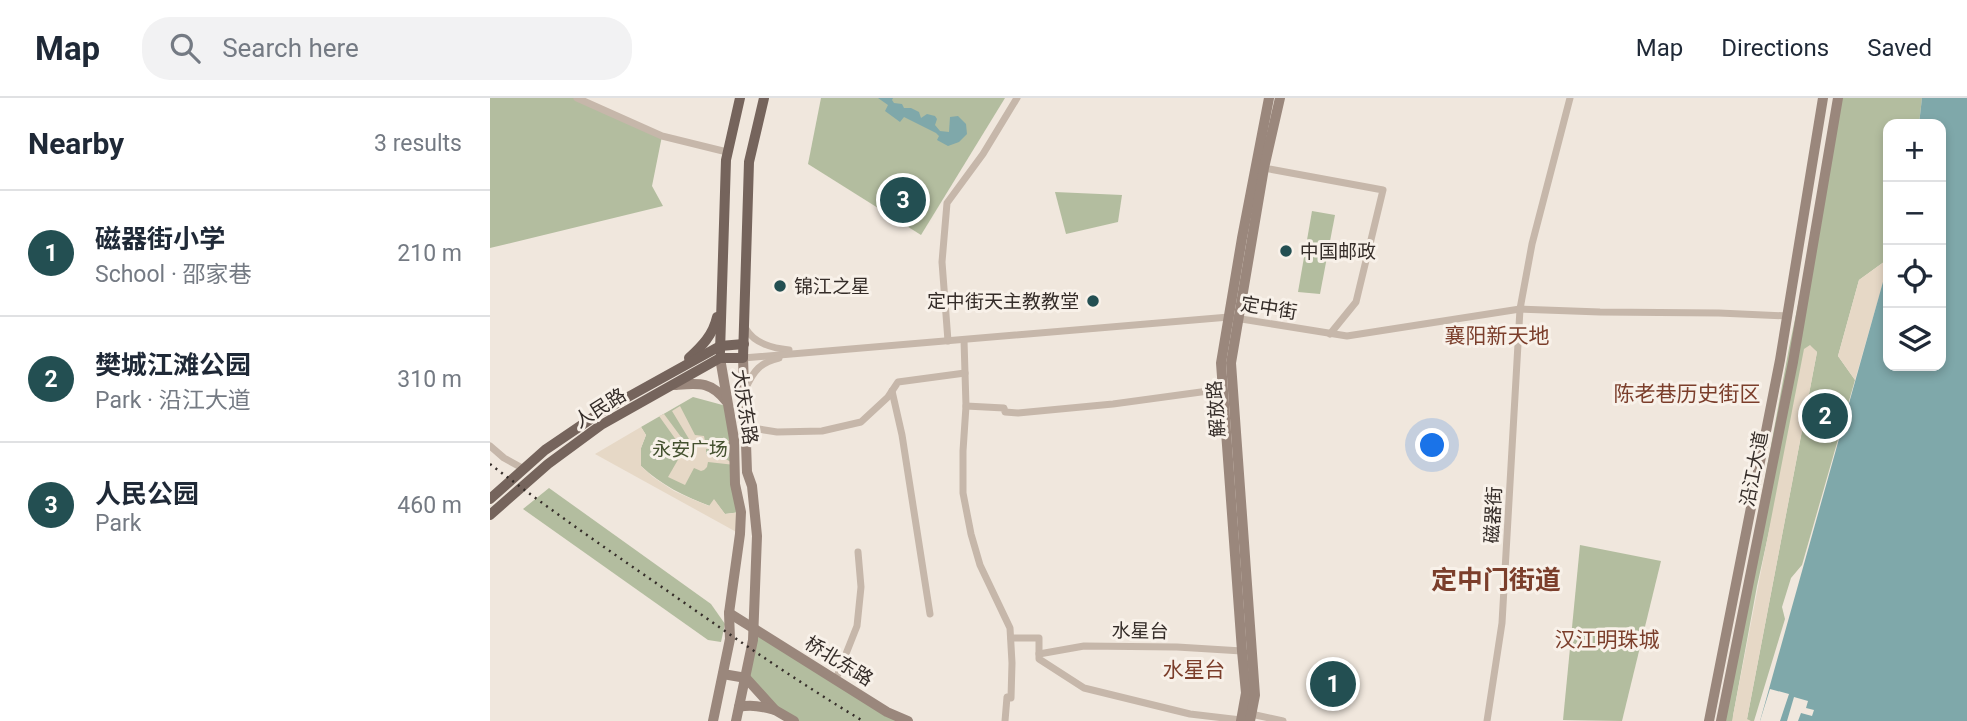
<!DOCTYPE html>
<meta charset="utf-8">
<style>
body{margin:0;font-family:Roboto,"Noto Sans SC",sans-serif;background:#f2f2f3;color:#1f2937}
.controls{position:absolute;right:21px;top:21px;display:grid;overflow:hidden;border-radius:14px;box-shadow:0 4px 10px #0003}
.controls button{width:63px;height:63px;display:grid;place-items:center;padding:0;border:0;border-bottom:2px solid #e0e1e3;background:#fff;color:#1f2937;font:35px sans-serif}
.you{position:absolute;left:943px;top:348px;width:24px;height:24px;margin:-18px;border:5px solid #fff;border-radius:50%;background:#1a73e8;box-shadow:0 0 0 10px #1a73e833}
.badge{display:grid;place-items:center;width:46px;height:46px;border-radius:50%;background:#234f52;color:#fff;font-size:23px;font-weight:700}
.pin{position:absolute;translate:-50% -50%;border:4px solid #fff;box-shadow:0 2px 7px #0006}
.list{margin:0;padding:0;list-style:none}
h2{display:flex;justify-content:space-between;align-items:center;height:91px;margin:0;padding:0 28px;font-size:30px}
h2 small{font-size:23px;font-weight:400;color:#747a83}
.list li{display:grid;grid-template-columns:46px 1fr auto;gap:21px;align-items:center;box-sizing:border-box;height:126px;padding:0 28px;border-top:2px solid #e0e1e3}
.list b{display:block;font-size:26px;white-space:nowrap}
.list p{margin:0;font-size:23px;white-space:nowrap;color:#747a83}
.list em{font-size:23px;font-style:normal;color:#747a83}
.icon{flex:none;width:38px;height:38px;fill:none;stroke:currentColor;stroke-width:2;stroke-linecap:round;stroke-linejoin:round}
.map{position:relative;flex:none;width:1477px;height:623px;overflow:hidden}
header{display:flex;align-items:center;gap:42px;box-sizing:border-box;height:98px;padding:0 35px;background:#fff;border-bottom:2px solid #e0e1e3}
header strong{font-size:33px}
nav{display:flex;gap:38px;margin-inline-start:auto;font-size:24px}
.search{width:490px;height:63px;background:#f2f2f3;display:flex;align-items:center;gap:18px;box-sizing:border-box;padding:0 24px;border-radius:28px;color:#747a83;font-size:26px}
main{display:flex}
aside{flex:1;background:#fff}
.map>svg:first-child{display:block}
</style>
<header>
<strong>Map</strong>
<div class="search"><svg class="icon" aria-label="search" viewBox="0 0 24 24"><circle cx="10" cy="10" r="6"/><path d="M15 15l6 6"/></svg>Search here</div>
<nav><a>Map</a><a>Directions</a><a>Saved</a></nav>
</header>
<main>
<aside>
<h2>Nearby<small>3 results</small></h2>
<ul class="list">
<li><span class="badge">1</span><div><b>磁器街小学</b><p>School · 邵家巷</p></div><em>210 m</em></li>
<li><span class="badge">2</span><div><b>樊城江滩公园</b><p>Park · 沿江大道</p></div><em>310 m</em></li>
<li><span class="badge">3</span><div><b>人民公园</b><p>Park</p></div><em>460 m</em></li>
</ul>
</aside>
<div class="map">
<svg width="1477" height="623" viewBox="0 0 1477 623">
<rect width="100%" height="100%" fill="#f0e7dd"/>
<g fill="#b3bd9f" fill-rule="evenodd">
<path d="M 0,0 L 87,0 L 172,38 L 162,88 L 173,108 L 0,150 Z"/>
<path d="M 331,0 L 515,0 L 431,137 L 318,66 Z"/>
<path d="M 1346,0 L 1432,0 L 1429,26 L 1398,26 L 1398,161 L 1369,182 L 1348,258 L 1365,282 L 1312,467 L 1301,480 L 1292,509 L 1295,521 L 1264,623 L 1230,623 L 1299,250 L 1334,81 ZM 1320,248 L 1327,254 L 1257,621 L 1243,618 L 1267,488 Z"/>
<path d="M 565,94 L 632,97 L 628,124 L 576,136 Z"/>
<path d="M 822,113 L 845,117 L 830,196 L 808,194 Z"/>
<path d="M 203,299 L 240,309 L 251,414 L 235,416 L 224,402 L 220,408 C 194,398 171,387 151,368 L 151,350 L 156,337 L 151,329 Z"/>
<path d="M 59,390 L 221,506 L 235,526 L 231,544 L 218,542 L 33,411 Z"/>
<path d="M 1090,447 L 1171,463 L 1132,623 L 1073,622 Z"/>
<path d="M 263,530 L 418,623 L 304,623 L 256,580 Z"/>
</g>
<g fill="#e6d8c6">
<path d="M 1398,161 L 1398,167 L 1365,282 L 1348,258 L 1369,182 Z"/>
<path d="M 1320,247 L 1327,254 L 1257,621 L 1261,623 L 1242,623 L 1314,251 Z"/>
<path d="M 190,308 L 205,337 L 214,338 L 216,348 L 228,347 L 244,341 L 230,350 L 216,351 L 216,356 L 230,357 L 245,367 L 218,364 L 217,369 L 214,372 L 211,373 L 204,370 L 195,387 L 178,379 L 189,360 L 185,358 L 183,351 L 189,346 L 169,318 L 174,316 L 194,343 L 199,341 L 182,313 Z"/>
<path d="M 151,329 L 156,337 L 151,350 L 151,368 L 163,379 L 184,393 L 202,401 L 219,408 L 224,401 L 235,416 L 251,414 L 250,436 L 105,356 Z"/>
</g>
<g fill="#7fa8aa">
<path d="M 388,0 L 403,0 L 402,2 L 404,5 L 412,6 L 414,10 L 421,10 L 429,14 L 431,20 L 437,16 L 445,18 L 447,21 L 445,27 L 450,33 L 459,34 L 460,19 L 468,18 L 476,26 L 477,36 L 469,44 L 458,48 L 447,42 L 449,38 L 446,35 L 414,19 L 410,24 L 395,13 L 398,7 Z"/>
<path d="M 1432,0 L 1477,0 L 1477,623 L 1270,623 L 1398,166 L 1398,268 L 1451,268 L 1451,26 L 1429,26 Z"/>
</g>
<g fill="#f0e7dd">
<path d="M 1280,591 L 1299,596 L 1290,623 L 1270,623 Z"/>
<path d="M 1304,599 L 1318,603 L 1316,610 L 1324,612 L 1322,618 L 1311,615 L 1308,623 L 1297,623 Z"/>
</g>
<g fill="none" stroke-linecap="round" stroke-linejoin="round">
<g stroke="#c6b7aa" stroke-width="7">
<path d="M 87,0 L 172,38 L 237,54"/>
<path d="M 774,70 L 893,92 L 866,204 L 840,236"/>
<path d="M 256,231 C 265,246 283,250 299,252"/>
<path d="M 474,242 L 476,308 L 473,353 L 473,395 L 481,436 L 490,467 L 520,530 L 522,565 L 521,600 L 517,599 L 515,623"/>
<path d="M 458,243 L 452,164 L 457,105 L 493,56 L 527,0"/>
<path d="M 253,260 L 739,219 L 857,238 L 1030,211 L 1110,214 L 1229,215 L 1298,218"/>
<path d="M 256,290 C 263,273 271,264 289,260"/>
<path d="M 402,293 L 412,337 L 440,516"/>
<path d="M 476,308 L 514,310 L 515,314 L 528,315 L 623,306 L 733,291"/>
<path d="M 256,329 L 287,334 L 332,333 L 371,324 L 398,299 L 408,284 L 475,275"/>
<path d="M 0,348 L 14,360 L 34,371"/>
<path d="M 521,540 L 549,540 L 549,561 L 594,590 L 700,616 L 751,622"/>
<path d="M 549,556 L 594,548 L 687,549 L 752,553"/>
<path d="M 346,581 L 367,528 L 371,489 L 368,454"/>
<path d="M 761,616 L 793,623"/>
<path d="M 997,623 L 1012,525 L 1030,211 L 1042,146 L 1080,0"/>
</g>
<g stroke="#9a877c" stroke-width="10">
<path d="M 185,287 C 209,285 221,283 237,304"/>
<path d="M 239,515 L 397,614 L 418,623"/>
<path d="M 233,576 L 256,580 L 285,612 L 304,623"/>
<path d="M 249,609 C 262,606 273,609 285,612"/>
<path d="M 223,623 L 240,541 L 239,515 L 250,436 L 251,414 L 245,386 L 244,341 L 230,260"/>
<path d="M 246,623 L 263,542 L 267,438 L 262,388 L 257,374 L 253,260"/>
<path d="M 751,623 L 756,595 L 752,553 L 731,265 L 752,140 L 779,0"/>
<path d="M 760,623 L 765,597 L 741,265 L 774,70 L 790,0"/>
<path d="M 1219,623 L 1290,262 L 1333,0"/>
<path d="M 1231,623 L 1303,264 L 1348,0"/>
</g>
<g stroke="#75645c" stroke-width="10">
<path d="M 230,254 L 236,62 L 250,0"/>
<path d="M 199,260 C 212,248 223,237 227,219"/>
<path d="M 0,401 L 55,352 L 111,314 L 230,248 L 254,246"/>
<path d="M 0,417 L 58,366 L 111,327 L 230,260 L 253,260 L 259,64 L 274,0"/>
</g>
<path stroke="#352d29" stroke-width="2.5" stroke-dasharray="2 5" stroke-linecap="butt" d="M 0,366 C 55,408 112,448 169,487 C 236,534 303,581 373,623"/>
</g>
<g fill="#234f52" stroke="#f8f1e9" stroke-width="2.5">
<circle cx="796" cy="153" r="7"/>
<circle cx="290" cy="188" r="7"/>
<circle cx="603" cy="203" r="7"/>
</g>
<g text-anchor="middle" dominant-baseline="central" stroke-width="6" stroke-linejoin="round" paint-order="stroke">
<g font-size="19" fill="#352d29" stroke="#f8f1e9" text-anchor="start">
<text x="810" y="153">中国邮政</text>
<text x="304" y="188">锦江之星</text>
<text x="589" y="203" text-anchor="end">定中街天主教教堂</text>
</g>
<g font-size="19" fill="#352d29" stroke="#f8f1e9">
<text transform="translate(779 210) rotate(9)">定中街</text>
<text transform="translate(255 309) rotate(81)">大庆东路</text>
<text transform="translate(110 310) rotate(-32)">人民路</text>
<text transform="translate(726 311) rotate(-94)">解放路</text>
<text transform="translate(1264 371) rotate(-79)">沿江大道</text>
<text transform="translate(1003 417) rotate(-87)">磁器街</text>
<text transform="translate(650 533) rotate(1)">水星台</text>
<text transform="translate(349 563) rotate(32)">桥北东路</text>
</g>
<g font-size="19" fill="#44512f" stroke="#f8f1e9">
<text x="200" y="351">永安广场</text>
</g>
<g font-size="21" fill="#7b3e2b" stroke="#f8f1e9">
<text x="1007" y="238">襄阳新天地</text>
<text x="1197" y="296">陈老巷历史街区</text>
<text x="1117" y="542">汉江明珠城</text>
<text x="704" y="572">水星台</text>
</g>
<g font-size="26" font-weight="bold" fill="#7b3e2b" stroke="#f8f1e9">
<text x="1006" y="482">定中门街道</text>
</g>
</g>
</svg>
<div class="controls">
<button>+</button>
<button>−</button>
<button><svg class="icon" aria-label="locate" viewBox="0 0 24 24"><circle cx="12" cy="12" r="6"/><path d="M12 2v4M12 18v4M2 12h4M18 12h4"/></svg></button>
<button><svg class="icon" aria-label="layers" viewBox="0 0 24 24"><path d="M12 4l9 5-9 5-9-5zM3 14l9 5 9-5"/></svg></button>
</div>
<div class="you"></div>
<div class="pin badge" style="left:843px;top:586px">1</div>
<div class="pin badge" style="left:1335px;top:318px">2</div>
<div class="pin badge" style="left:413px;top:102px">3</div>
</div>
</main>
